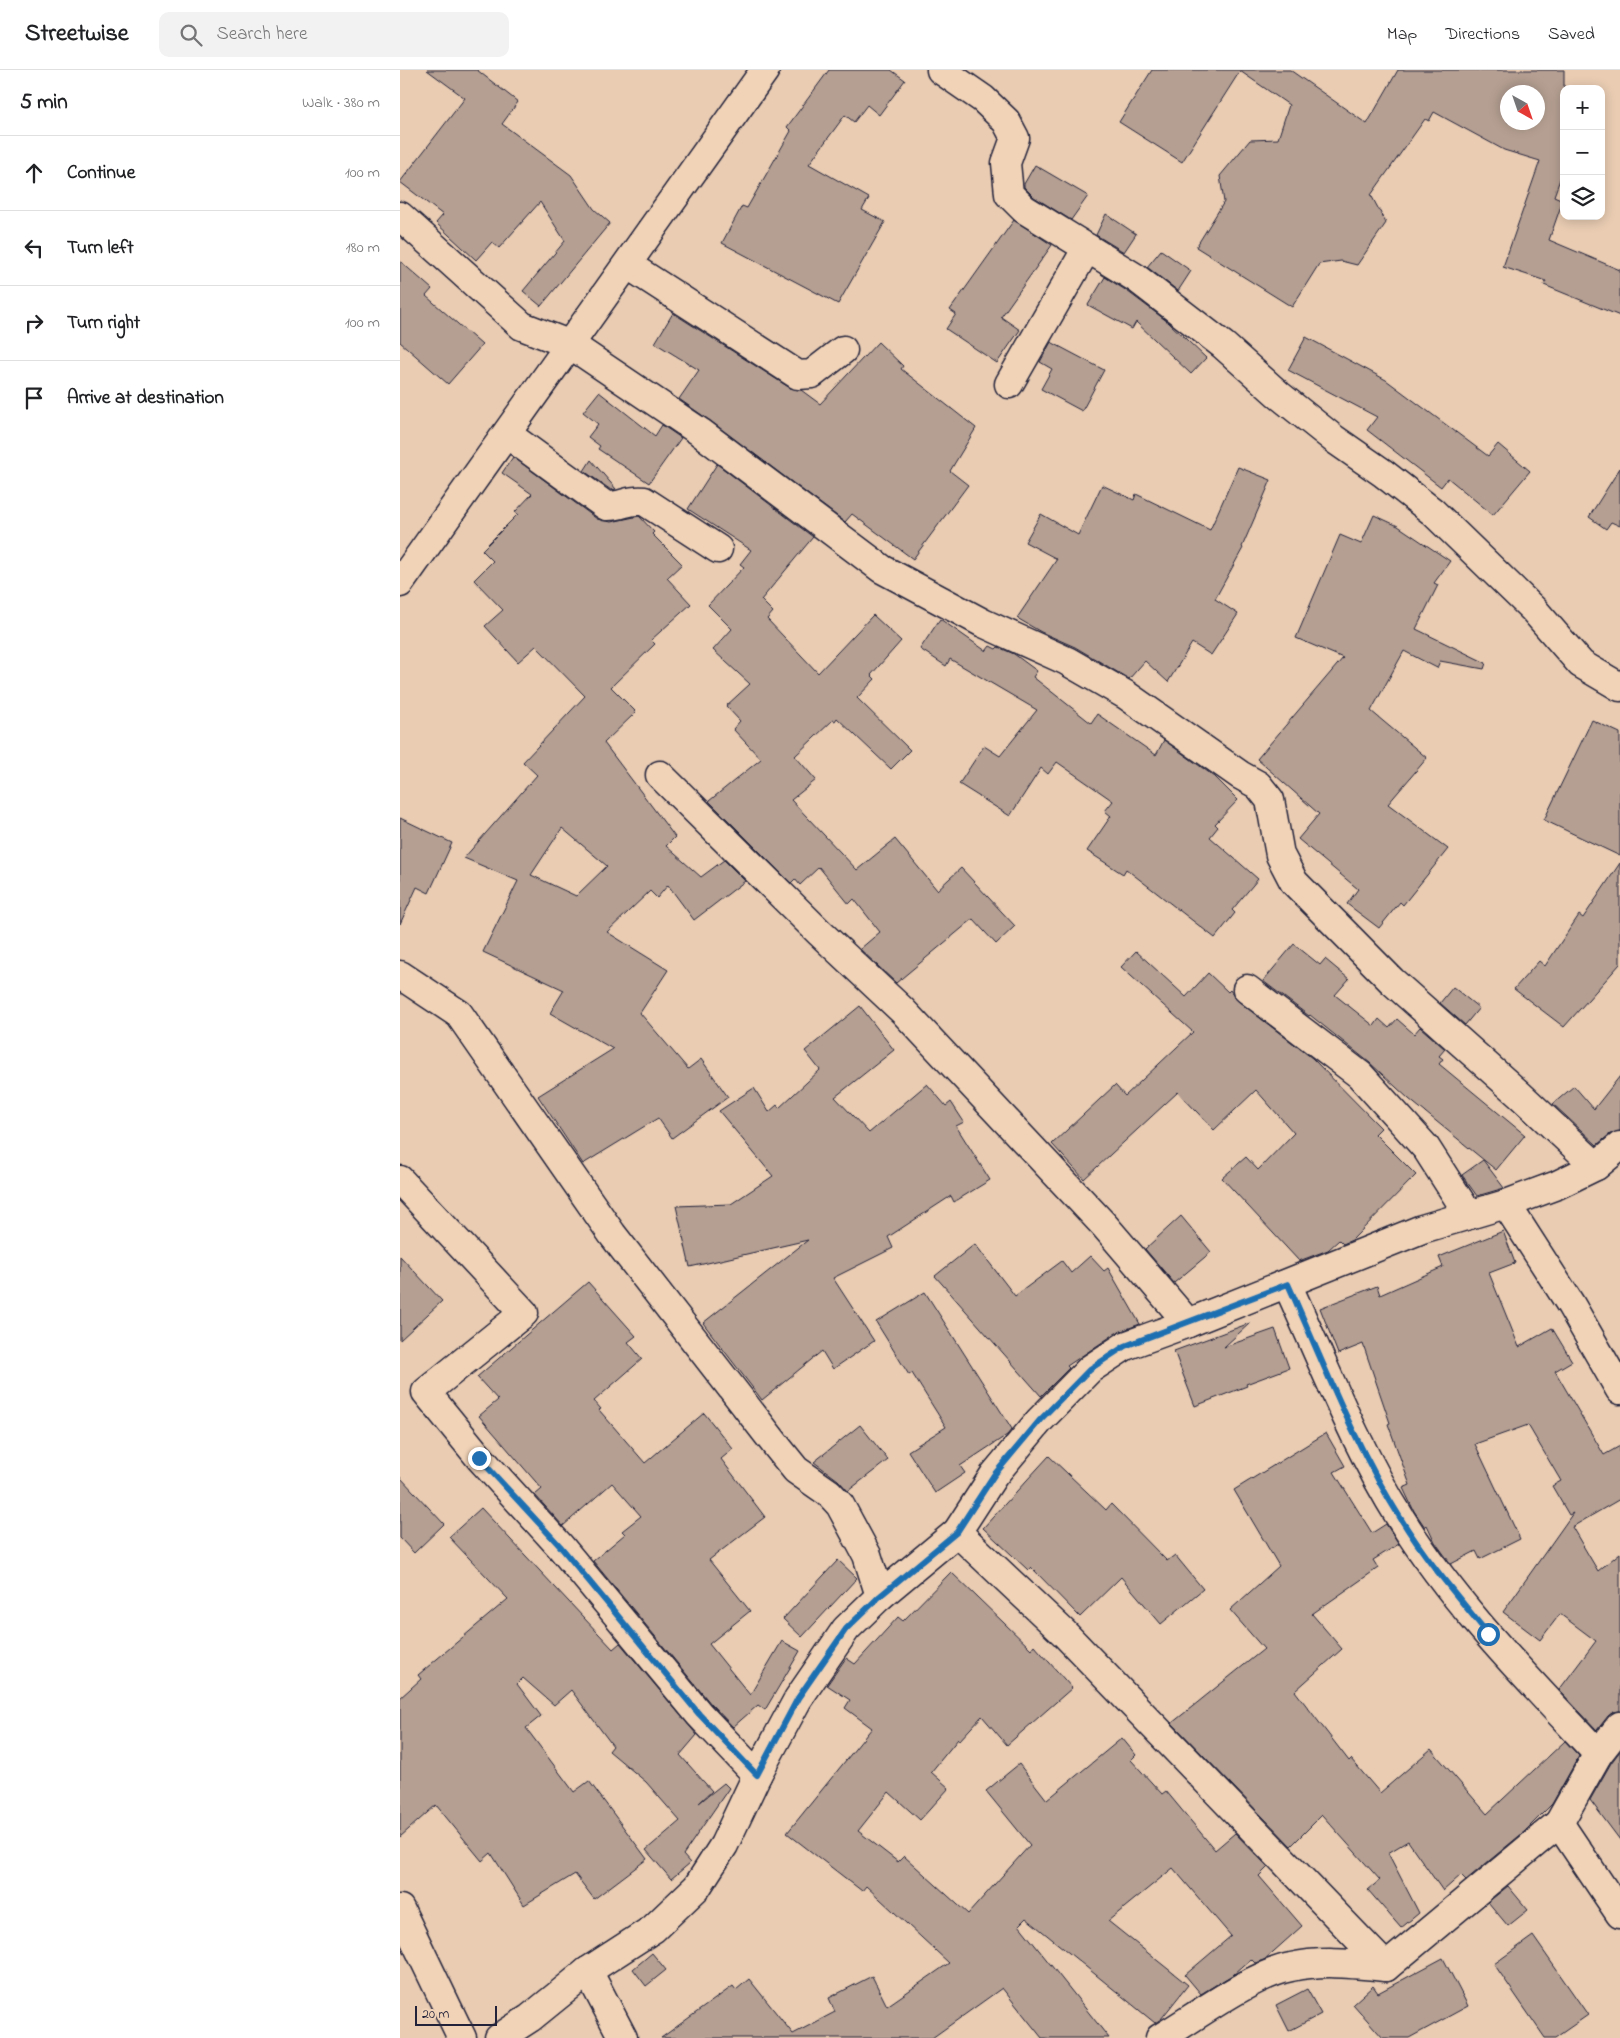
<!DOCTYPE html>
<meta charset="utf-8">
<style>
body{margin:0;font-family:"Indie Flower",sans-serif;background:#f2f2f2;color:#202124}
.controls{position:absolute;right:15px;top:15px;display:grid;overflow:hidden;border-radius:10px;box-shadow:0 2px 12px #0003}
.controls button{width:45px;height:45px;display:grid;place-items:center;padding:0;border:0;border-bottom:1px solid #e0e0e0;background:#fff;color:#202124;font:25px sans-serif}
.compass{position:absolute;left:1100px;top:15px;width:45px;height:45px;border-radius:50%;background:#fff;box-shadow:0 2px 12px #0003;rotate:140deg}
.scale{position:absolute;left:15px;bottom:12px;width:82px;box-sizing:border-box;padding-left:5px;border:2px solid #22223b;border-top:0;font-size:14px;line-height:18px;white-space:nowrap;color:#22223b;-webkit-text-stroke:4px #f1d3b7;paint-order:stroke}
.stop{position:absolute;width:15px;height:15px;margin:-11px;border:4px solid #1f6fb2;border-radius:50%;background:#fff}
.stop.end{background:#1f6fb2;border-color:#fff;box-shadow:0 1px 5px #0008}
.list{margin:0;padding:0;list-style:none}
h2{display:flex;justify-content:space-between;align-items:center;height:65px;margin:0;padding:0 20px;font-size:21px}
h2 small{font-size:16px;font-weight:400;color:#757577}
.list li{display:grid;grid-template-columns:32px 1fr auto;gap:15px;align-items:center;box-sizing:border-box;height:75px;padding:0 20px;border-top:1px solid #e0e0e0}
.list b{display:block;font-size:19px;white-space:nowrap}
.list em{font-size:16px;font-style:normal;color:#757577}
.icon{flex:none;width:28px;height:28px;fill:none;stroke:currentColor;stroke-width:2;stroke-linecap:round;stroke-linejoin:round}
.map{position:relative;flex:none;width:1220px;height:1968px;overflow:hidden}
header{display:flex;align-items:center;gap:30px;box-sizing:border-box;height:70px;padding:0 25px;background:#fff;border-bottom:1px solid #e0e0e0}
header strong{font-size:24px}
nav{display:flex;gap:28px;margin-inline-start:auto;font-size:18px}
.search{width:350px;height:45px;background:#f2f2f2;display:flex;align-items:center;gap:12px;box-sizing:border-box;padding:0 18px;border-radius:10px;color:#757577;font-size:19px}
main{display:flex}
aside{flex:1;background:#fff}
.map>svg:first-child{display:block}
</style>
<header>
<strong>Streetwise</strong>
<div class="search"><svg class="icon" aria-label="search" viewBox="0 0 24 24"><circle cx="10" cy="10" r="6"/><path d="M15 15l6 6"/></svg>Search here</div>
<nav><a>Map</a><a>Directions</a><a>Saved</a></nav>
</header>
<main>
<aside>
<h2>5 min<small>Walk · 380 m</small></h2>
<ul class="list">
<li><svg class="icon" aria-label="ahead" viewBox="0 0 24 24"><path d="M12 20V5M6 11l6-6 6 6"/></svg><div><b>Continue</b></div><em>100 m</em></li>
<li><svg class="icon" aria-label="left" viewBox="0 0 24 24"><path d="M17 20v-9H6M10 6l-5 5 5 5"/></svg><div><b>Turn left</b></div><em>180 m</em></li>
<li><svg class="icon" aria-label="right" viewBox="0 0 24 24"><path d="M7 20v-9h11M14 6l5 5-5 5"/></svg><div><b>Turn right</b></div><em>100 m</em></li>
<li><svg class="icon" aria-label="arrive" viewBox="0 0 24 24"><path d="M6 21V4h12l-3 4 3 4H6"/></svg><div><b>Arrive at destination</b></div></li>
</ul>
</aside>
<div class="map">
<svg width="1220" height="1968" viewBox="0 0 1220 1968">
<rect width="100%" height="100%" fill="#e9ccb2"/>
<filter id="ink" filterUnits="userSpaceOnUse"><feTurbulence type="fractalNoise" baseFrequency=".02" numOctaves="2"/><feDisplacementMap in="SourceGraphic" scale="10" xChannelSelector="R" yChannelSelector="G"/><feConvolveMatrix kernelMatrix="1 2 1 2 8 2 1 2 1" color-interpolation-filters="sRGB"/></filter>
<g filter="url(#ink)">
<g fill="#b59f92" stroke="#22223b" fill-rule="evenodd">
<path d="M 27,0 L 77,0 L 118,32 L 102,54 L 171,105 L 194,139 L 210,153 L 141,236 L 123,221 L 165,171 L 140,132 L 99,178 L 92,172 L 76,190 L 36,153 L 43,145 L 0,112 L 65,28 Z"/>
<path d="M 429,0 L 491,0 L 505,10 L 479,45 L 467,35 L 454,52 L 445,45 L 409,94 L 469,128 L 462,140 L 485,152 L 438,234 L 322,173 L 342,136 L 347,138 L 391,61 L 387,57 Z"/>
<path d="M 752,0 L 890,0 L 967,54 L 998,0 L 1164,0 L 1164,98 L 1154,126 L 1163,130 L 1149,170 L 1220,200 L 1220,246 L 1144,215 L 1146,211 L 1103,197 L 1140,91 L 1104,80 L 1034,42 L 1029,51 L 1025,49 L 971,125 L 986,153 L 957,195 L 941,191 L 919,194 L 892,237 L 796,177 L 824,132 L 820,106 L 850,70 L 878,69 L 889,35 L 840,1 L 782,92 L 719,52 ZM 1108,22 L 1138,22 L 1138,52 L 1108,52 Z"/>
<path d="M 635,95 L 688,126 L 671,150 L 634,127 L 624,117 L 624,114 Z"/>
<path d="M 706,144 L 736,164 L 724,182 L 696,165 Z"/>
<path d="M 614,150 L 652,175 L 601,247 L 620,260 L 597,293 L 546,259 L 556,244 L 550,240 Z"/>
<path d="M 761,180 L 791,201 L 778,221 L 747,197 Z"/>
<path d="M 0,191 L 32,219 L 26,226 L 82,275 L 48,314 L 0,272 Z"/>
<path d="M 705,207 L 727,221 L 768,252 L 806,288 L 791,304 L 736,252 L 732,259 L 688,235 Z"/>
<path d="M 273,243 L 390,318 L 401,320 L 420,334 L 478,272 L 503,296 L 501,299 L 576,358 L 550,401 L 568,415 L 513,489 L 452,444 L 445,452 L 309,350 L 279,329 L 299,300 L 255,273 Z"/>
<path d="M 906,267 L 986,310 L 1088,386 L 1098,374 L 1130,401 L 1093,445 L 1048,408 L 1041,417 L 967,360 L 977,347 L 888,300 Z"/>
<path d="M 651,272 L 704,300 L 682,341 L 641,319 L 652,299 L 640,292 Z"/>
<path d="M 199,322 L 255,366 L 262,355 L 281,368 L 249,413 L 198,379 L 200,376 L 188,367 L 198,354 L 183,342 Z"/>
<path d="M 113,387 L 197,449 L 211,452 L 239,446 L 254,462 L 252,464 L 282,494 L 267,508 L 291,534 L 251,570 L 255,574 L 211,617 L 236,642 L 204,673 L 275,767 L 266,776 L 301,807 L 324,790 L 345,811 L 294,850 L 268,815 L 257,828 L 250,821 L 207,862 L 268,900 L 240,943 L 288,999 L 301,989 L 328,1027 L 272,1068 L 258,1048 L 183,1094 L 138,1026 L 213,979 L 150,943 L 164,920 L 83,882 L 118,811 L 64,788 L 137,705 L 123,692 L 185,626 L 136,576 L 118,592 L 85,556 L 103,540 L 74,510 L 93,491 L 82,480 L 118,444 L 115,442 L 132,424 L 102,403 ZM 162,758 L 207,796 L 176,826 L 131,805 Z"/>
<path d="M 191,390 L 216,419 L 211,420 L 184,401 Z"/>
<path d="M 317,394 L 413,467 L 361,530 L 373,542 L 367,549 L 418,603 L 473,545 L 501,571 L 471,605 L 475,609 L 457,628 L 510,680 L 491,699 L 437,648 L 435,651 L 433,650 L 395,686 L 416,710 L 391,730 L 457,800 L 495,769 L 537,820 L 561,798 L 615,856 L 596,874 L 573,849 L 496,913 L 460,879 L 480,862 L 454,829 L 449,834 L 419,797 L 400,815 L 395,809 L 391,813 L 309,731 L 361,689 L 333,659 L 340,651 L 326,636 L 350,614 L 313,580 L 332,559 L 308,535 L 344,497 L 340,494 L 351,480 L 288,439 Z"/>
<path d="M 838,397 L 871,410 L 842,477 L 843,478 L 815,529 L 838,544 L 811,585 L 792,573 L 768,612 L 745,591 L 729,609 L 675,577 L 641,562 L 617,548 L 657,489 L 625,472 L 641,444 L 678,465 L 702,415 L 734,430 L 736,424 L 810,460 Z"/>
<path d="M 1220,398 L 1220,456 L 1211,452 L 1206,459 L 1189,447 Z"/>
<path d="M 974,445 L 998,456 L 1050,491 L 1034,513 L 1038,515 L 1016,559 L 1086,593 L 1084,599 L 1040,591 L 1037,598 L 1004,581 L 971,641 L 1027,688 L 988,734 L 1048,779 L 1003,835 L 1000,832 L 979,858 L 947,834 L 958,819 L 898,769 L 919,744 L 857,689 L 943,588 L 896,568 L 940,465 L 961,474 Z"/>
<path d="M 540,549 L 586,581 L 590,576 L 596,579 L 598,577 L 614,584 L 637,601 L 633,607 L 691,653 L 697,644 L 756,685 L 764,670 L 815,707 L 838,730 L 815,754 L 818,757 L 810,767 L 858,809 L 832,840 L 835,843 L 815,868 L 726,799 L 723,804 L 687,781 L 711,746 L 705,741 L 713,731 L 657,692 L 648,704 L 641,698 L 610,746 L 559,714 L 584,676 L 600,686 L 637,640 L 550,589 L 546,596 L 520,579 Z"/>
<path d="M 1192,650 L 1220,663 L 1220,786 L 1144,750 Z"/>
<path d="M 0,748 L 52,773 L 29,823 L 17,817 L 0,854 Z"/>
<path d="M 1220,793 L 1220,894 L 1164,957 L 1114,919 L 1139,891 L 1145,896 L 1179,845 L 1183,848 Z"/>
<path d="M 894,874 L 920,895 L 925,889 L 949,909 L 935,925 L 974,956 L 979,949 L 989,958 L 997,949 L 1014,964 L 1020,957 L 1045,979 L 1039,986 L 1043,989 L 1039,994 L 1125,1065 L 1096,1100 L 1009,1029 L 970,993 L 910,945 L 909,946 L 863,911 Z"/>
<path d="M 736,881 L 786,927 L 808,903 L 828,922 L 830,920 L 838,931 L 912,988 L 981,1058 L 975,1064 L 1016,1105 L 952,1170 L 943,1174 L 939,1170 L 928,1180 L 899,1191 L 822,1108 L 846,1087 L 858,1100 L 894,1063 L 856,1020 L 814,1060 L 778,1022 L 684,1109 L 652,1074 L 715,1015 L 725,1026 L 793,962 L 721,897 Z"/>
<path d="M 1053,917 L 1079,938 L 1065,955 L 1040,933 Z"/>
<path d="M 460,936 L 494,980 L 435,1027 L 469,1063 L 527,1014 L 546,1036 L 551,1032 L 564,1052 L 556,1056 L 590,1110 L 554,1132 L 551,1126 L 488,1167 L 493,1178 L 433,1208 L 474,1271 L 433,1299 L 422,1281 L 362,1330 L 303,1253 L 408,1170 L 290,1197 L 276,1136 L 331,1134 L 373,1106 L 319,1041 L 354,1018 L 369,1042 L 377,1035 L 379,1038 L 420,1000 L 405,981 Z"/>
<path d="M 1220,1006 L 1220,1061 L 1210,1064 L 1197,1075 L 1153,1034 L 1174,1016 L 1194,1039 Z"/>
<path d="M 1083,1090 L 1104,1118 L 1077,1126 L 1062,1105 Z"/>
<path d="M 781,1146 L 811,1182 L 774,1213 L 745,1179 Z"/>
<path d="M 1103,1161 L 1115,1193 L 1089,1203 L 1119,1277 L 1152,1258 L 1172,1291 L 1155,1301 L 1204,1385 L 1220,1376 L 1220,1429 L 1172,1457 L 1198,1501 L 1220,1483 L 1220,1641 L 1214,1642 L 1208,1646 L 1197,1660 L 1159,1620 L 1196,1571 L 1160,1544 L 1140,1570 L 1103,1542 L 1173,1443 L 1169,1445 L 1152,1416 L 1161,1411 L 1128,1355 L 1075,1374 L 1120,1469 L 1080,1489 L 1076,1481 L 1051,1494 L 1035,1472 L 1027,1455 L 1025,1457 L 1014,1441 L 1003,1418 L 1010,1415 L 988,1354 L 990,1353 L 963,1274 L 938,1284 L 920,1238 L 977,1216 L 980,1225 L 1043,1197 L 1039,1187 Z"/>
<path d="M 575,1174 L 615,1226 L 662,1191 L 671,1203 L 690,1186 L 704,1201 L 708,1198 L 740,1254 L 716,1263 L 667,1296 L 669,1298 L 641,1326 L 535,1206 Z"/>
<path d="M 0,1186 L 42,1231 L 0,1270 Z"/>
<path d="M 188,1212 L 236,1266 L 228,1272 L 242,1289 L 194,1331 L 201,1339 L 199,1340 L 245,1393 L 304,1343 L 333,1379 L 321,1389 L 365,1447 L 309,1490 L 350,1541 L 309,1574 L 350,1625 L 382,1571 L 400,1581 L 365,1640 L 358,1635 L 333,1657 L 311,1634 L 193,1491 L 225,1464 L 222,1461 L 241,1446 L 212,1413 L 163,1456 L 135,1425 L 142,1419 L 79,1346 L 98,1330 L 77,1307 Z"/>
<path d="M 525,1222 L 612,1359 L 607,1365 L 560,1396 L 565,1403 L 535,1423 L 508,1381 L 546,1357 L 512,1303 L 509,1305 L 476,1252 Z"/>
<path d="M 850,1253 L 824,1277 L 875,1259 L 889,1298 L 846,1314 L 847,1316 L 795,1336 L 774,1281 Z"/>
<path d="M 460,1355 L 488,1390 L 448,1421 L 438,1410 L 414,1392 Z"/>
<path d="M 926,1363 L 945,1396 L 934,1402 L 972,1463 L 986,1454 L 999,1474 L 973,1490 L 978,1498 L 912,1544 L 942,1579 L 895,1621 L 949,1691 L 951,1689 L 980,1723 L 1031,1679 L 1087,1744 L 1165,1671 L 1179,1686 L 1152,1734 L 1124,1762 L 1066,1810 L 1061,1805 L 1043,1821 L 1008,1771 L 988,1783 L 1019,1843 L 1001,1858 L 968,1820 L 980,1810 L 922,1745 L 891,1776 L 772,1653 L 864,1579 L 830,1540 L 879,1496 L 834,1420 Z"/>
<path d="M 649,1386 L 706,1440 L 711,1434 L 767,1491 L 775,1485 L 803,1519 L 761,1554 L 721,1507 L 680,1547 L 631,1497 L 628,1500 L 583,1458 Z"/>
<path d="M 0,1407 L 44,1454 L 14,1483 L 0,1468 Z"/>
<path d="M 81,1438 L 213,1579 L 220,1573 L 297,1665 L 280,1685 L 312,1721 L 299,1733 L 324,1713 L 329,1718 L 283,1785 L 290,1793 L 271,1809 L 246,1780 L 280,1751 L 246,1712 L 209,1681 L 213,1676 L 171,1620 L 154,1635 L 123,1608 L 117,1614 L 141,1646 L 126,1658 L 174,1722 L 189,1711 L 247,1789 L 194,1829 L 175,1804 L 124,1835 L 91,1783 L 82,1791 L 36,1735 L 0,1767 L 0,1628 L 21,1609 L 18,1605 L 108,1529 L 49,1467 Z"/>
<path d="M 438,1490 L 457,1508 L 402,1567 L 383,1549 Z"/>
<path d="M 551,1502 L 631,1579 L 634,1575 L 672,1618 L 607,1675 L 582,1646 L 559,1671 L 558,1669 L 531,1702 L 549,1718 L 520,1750 L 489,1722 L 458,1761 L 498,1792 L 504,1786 L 568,1844 L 630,1775 L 586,1721 L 619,1694 L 647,1730 L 722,1668 L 736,1685 L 731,1690 L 762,1724 L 766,1721 L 815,1780 L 835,1763 L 868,1797 L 859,1806 L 902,1856 L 864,1890 L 855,1893 L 851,1889 L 834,1904 L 801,1924 L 785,1905 L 831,1866 L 773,1798 L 708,1851 L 788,1915 L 761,1949 L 755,1953 L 626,1848 L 619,1855 L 709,1968 L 642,1968 L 602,1918 L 532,1968 L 261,1968 L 333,1916 L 336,1920 L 349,1909 L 393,1964 L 435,1942 L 429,1928 L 472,1906 L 487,1936 L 549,1893 L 466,1816 L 462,1821 L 387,1763 L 472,1658 L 445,1638 L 450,1630 L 427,1615 L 446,1588 L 455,1594 L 498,1547 L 503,1551 Z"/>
<path d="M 1220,1681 L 1220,1770 L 1190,1730 L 1211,1693 Z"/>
<path d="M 1108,1816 L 1128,1840 L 1108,1856 L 1088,1832 Z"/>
<path d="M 1133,1866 L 1188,1945 L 1155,1968 L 1145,1968 L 1094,1894 Z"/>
<path d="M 252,1883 L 266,1900 L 246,1916 L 233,1899 Z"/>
<path d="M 1043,1888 L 1068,1936 L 1009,1968 L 983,1968 L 953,1934 L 973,1916 L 978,1923 Z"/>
<path d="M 907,1919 L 921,1944 L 889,1961 L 876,1935 Z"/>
</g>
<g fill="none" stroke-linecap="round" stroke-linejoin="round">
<defs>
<g id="minor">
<path d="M 541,0 L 583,29 L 606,51 L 615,68 L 606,93 L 609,124 L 624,139 L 736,208 L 823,275 L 879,325 L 934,369 L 983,403 L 1033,442 L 1134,540 L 1181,594 L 1220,617"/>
<path d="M 0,146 L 122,256 L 171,275 L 300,362 L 482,499 L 583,553 L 667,591 L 726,625 L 840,705 L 858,715 L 870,730 L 880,785 L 894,812 L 992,911 L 1120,1025 L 1196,1096"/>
<path d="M 228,195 L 398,305 L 412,304 L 443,280"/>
<path d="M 609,314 L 687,178"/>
<path d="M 107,364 L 206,436 C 221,437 228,429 244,431 L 318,479"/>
<path d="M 0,513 L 365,0"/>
<path d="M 260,705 L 419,862 L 503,941 L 704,1155 L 788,1253"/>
<path d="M 0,905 L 59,944 L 212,1164 L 379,1379 L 396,1400 L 429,1423 L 440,1435 L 467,1485 L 480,1526"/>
<path d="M 847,919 L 960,1005 L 1026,1078 L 1069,1145"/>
<path d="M 0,1110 L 124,1243 L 26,1322 L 79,1387 L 160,1476 L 299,1644 L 357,1705"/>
<path d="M 1106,1134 L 1171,1235 L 1220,1320"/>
<path d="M 887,1214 C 923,1292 955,1376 1001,1449 C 1055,1536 1129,1610 1198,1684"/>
<path d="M 557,1462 L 664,1563 L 986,1897"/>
<path d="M 1159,1753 L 1220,1844"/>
<path d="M 0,1839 L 62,1968"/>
<path d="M 188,1901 L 223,1968"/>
<path d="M 99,1968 L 130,1948 L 188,1901 L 253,1859 L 297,1817 L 324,1775 L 357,1705 L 398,1629 L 446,1559 L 480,1526 L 557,1462 L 594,1405 L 640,1350 L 690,1299 L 725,1276 L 788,1253 L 1022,1159 L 1106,1134 L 1157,1115 L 1196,1096 L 1220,1076"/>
<path d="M 760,1968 C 796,1947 851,1905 891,1897 C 922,1890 954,1894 986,1897 L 1159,1753 L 1198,1684 L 1220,1656"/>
</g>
</defs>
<use href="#minor" stroke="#22223b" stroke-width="31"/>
<use href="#minor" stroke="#f1d3b7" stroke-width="28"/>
</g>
</g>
<g fill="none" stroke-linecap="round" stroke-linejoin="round" filter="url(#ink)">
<path stroke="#1f6fb2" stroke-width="6" d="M 79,1388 L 160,1476 L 299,1644 L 357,1705 L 398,1628 L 446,1559 L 480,1526 L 557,1462 L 594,1405 L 640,1350 L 690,1299 L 725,1276 L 888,1214 C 923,1292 955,1376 1001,1449 C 1026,1490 1058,1527 1088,1564"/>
</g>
</svg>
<div class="controls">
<button>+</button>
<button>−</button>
<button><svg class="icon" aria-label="layers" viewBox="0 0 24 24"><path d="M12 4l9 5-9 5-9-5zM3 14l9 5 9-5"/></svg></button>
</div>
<svg class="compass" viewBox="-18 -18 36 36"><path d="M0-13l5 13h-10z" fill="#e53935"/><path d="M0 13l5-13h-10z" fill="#757577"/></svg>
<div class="scale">20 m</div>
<div class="stop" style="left:1088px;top:1564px"></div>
<div class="stop end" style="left:79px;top:1388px"></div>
</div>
</main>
